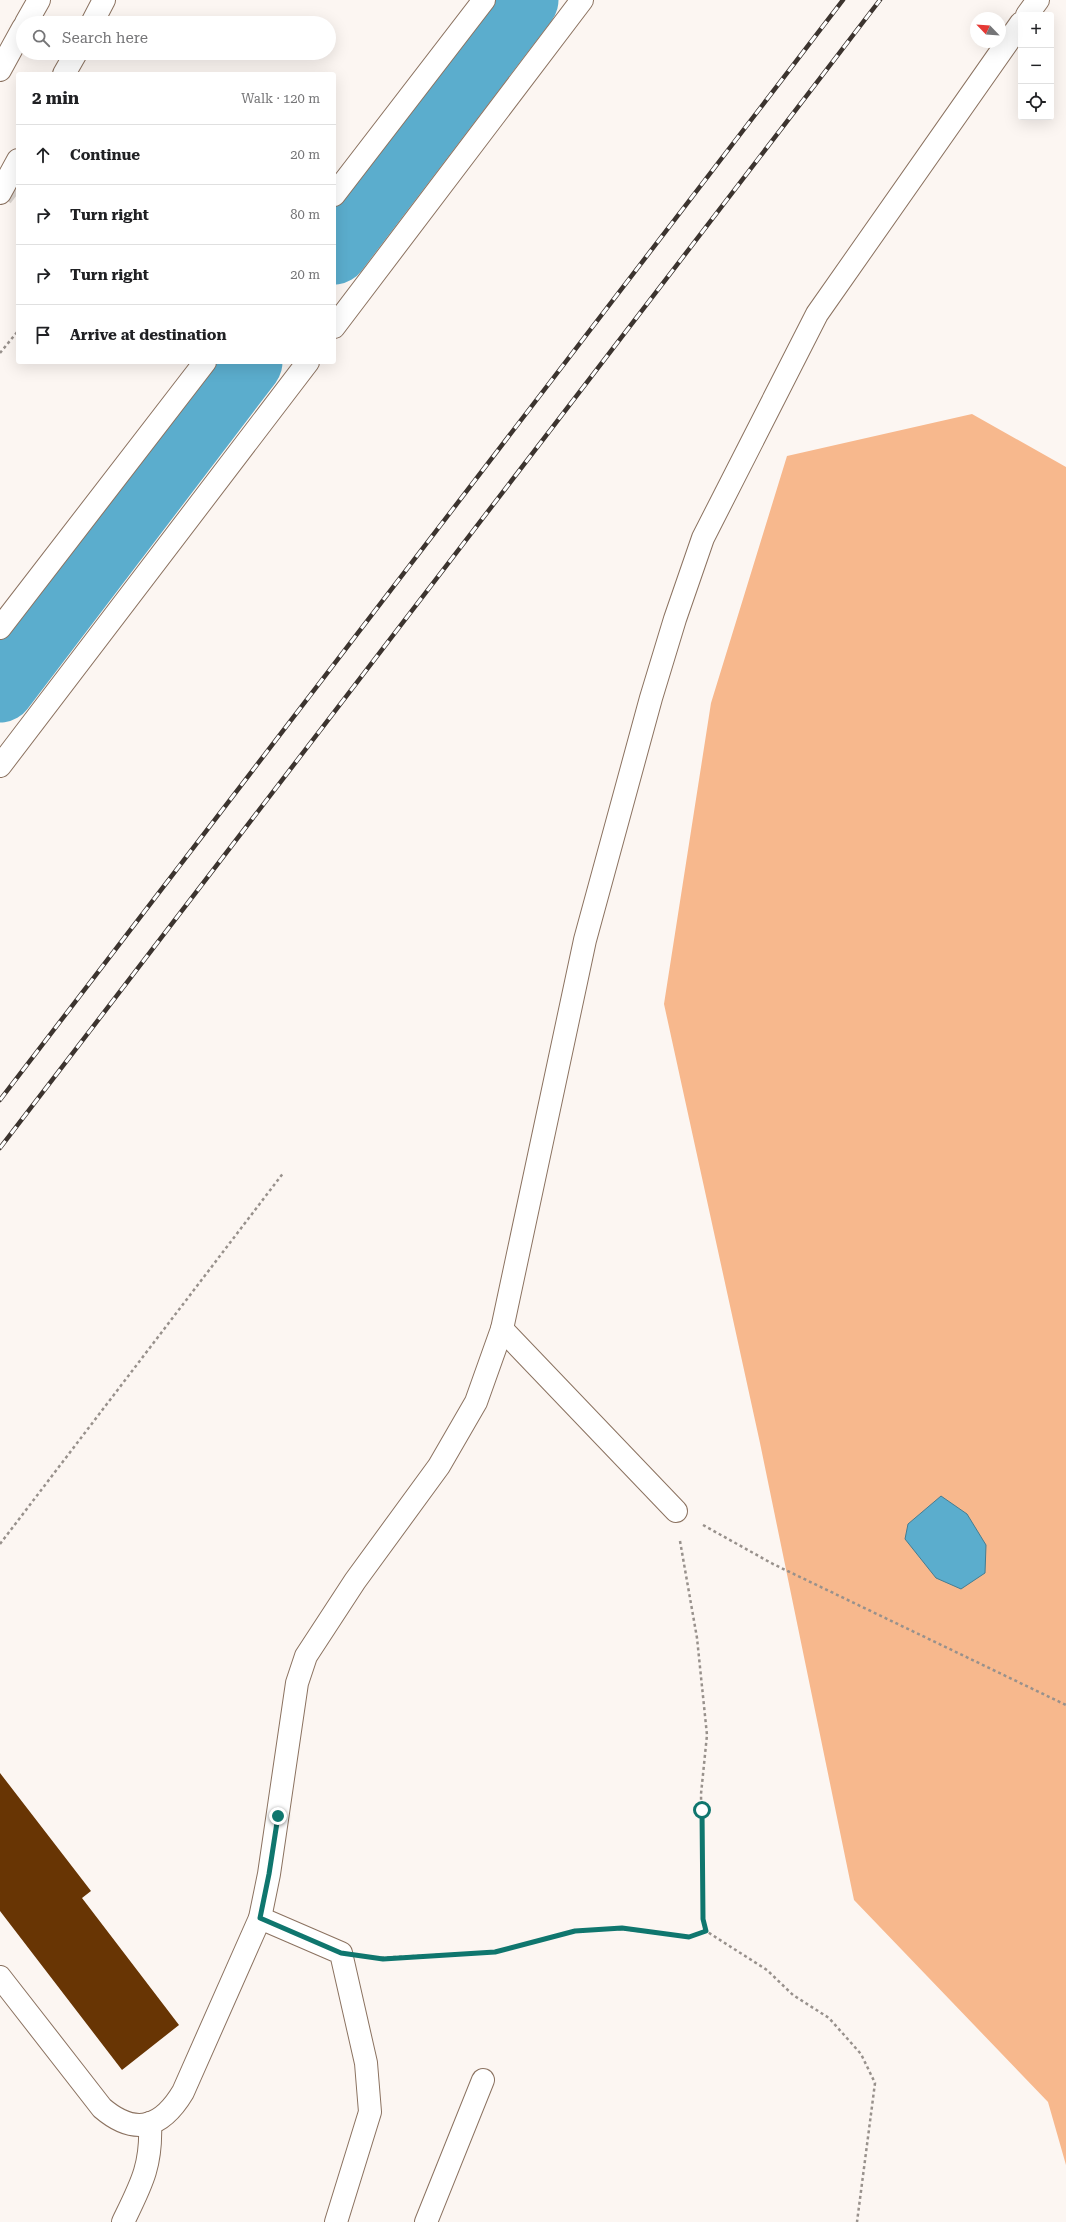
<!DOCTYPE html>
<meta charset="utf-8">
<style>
body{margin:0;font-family:"Roboto Serif",serif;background:#f2f2f2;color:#202124}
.controls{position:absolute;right:12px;top:12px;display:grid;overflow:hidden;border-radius:4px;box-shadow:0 4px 16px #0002}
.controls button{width:36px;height:36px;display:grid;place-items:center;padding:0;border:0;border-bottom:1px solid #e0e0e0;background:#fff;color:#202124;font:20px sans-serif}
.compass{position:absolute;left:970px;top:12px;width:36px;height:36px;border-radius:50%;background:#fff;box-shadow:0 4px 16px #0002;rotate:295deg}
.stop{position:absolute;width:12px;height:12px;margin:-9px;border:3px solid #0f766e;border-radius:50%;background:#fff}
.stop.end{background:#0f766e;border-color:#fff;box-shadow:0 1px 4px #0008}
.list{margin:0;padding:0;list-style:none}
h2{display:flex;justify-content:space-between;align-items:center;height:52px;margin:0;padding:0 16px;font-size:17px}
h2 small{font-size:13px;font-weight:400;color:#757577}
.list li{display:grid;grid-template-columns:26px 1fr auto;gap:12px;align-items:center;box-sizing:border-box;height:60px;padding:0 16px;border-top:1px solid #e0e0e0}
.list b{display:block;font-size:15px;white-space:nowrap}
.list em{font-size:13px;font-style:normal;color:#757577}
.icon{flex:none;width:22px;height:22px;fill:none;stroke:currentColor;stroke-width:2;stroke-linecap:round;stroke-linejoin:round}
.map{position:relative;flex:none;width:1066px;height:2222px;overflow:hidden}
.search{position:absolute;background:#fff;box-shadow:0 4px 16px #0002;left:16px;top:16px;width:320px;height:44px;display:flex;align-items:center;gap:10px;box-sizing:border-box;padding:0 14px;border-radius:22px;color:#757577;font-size:15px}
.panel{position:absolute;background:#fff;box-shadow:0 4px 16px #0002;left:16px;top:72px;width:320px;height:292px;border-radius:4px}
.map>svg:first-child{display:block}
</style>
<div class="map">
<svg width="1066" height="2222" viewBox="0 0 1066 2222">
<rect width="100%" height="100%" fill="#fcf6f2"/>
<path fill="#f7b88d" d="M 972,414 L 1066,467 L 1066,2165 L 1048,2102 L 854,1900 L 760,1443 L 664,1004 L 711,703 L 787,456 Z"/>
<path fill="#5badcd" stroke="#457c91" d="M 941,1496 L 967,1514 L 986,1545 L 985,1573 L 961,1589 L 936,1578 L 905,1539 L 908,1524 Z"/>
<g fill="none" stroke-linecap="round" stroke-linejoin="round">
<g stroke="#5badcd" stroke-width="69">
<path d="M 334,250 L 524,0"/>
<path d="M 0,688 L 248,362"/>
</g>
</g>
<path fill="#683504" d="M 0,1773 L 91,1891 L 82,1898 L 179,2025 L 122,2070 L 0,1911 Z"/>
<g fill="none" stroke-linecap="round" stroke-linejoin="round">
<path stroke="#d9d3ce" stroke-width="22" stroke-dasharray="22 11" stroke-linecap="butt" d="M 0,181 L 18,195"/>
<defs>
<g id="street">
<path d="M 1027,15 L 1038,0"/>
<path d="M 334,195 L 484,0"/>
<path d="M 334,327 L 582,0"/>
<path d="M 0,628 L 205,362"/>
<path d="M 0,766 L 308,362"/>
<path d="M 502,1329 L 676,1511"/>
<path d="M 260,1918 L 341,1953 L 366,2063 L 370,2112 L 336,2222"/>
<path d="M 0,1977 L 102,2108 C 136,2137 162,2127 183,2092 L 260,1918 L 269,1874 L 297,1683 L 306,1656 L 355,1581 L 439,1466 L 476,1402 L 502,1329 L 585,940 L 651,698 L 675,619 L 703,538 L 817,314 L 1021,23"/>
<path d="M 123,2222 C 141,2185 152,2166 150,2123"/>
<path d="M 426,2222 L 483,2080"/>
</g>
<g id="highway">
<path d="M 26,23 L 39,0"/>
<path d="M 92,23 L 104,0"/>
<path d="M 0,70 L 23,28"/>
<path d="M 64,74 L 76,53"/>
<path d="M 0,193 L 18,160"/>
</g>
</defs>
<use href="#street" stroke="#8b7260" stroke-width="24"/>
<use href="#highway" stroke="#8b7260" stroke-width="24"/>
<g stroke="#98918c" stroke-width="2.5" stroke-dasharray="3 3" stroke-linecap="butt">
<path d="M 0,353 L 18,331"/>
<path d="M 703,1525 L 773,1564 L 1066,1705"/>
<path d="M 680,1541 L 697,1638 L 707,1735 L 701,1794 L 703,1919 L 706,1931 L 767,1970 L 793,1995 L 829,2018 L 861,2054 L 875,2083 L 857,2222"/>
<path d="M 0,1544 L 284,1172"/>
<path d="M 375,1958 L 495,1952 L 575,1931 L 622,1929 L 689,1937 L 706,1931"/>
</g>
<use href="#street" stroke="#fff" stroke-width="22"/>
<use href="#highway" stroke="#fff" stroke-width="22"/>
<defs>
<g id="rail">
<path d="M 0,1100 L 843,0"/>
<path d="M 0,1148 L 880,0"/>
</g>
</defs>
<use href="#rail" stroke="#3c342f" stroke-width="4.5"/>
<use href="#rail" stroke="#fff" stroke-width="3" stroke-dasharray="9" stroke-linecap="butt"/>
</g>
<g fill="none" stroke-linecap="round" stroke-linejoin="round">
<path stroke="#0f766e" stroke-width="5" d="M 278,1816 L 269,1874 L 260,1918 L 341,1953 L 383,1959 L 495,1952 L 575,1931 L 622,1928 L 689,1937 L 706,1931 L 703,1919 L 702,1810"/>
</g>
</svg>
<div class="controls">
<button>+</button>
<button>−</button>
<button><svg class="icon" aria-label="locate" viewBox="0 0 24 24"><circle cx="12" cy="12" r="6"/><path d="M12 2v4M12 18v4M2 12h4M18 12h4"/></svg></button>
</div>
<svg class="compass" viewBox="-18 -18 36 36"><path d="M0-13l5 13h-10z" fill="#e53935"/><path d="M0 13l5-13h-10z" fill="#757577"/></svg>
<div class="stop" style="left:702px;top:1810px"></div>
<div class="stop end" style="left:278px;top:1816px"></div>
<div class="search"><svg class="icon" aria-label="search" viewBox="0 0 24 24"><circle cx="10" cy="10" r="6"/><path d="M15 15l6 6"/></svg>Search here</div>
<section class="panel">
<h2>2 min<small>Walk · 120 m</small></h2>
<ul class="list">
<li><svg class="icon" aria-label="ahead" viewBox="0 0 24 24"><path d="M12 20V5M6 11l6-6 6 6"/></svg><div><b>Continue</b></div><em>20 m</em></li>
<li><svg class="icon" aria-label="right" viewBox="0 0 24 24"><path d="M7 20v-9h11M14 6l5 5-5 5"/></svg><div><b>Turn right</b></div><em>80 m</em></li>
<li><svg class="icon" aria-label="right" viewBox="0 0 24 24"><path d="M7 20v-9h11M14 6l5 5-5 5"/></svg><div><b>Turn right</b></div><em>20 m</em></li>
<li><svg class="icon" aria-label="arrive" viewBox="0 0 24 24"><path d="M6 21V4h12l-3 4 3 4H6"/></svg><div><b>Arrive at destination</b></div></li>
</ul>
</section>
</div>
